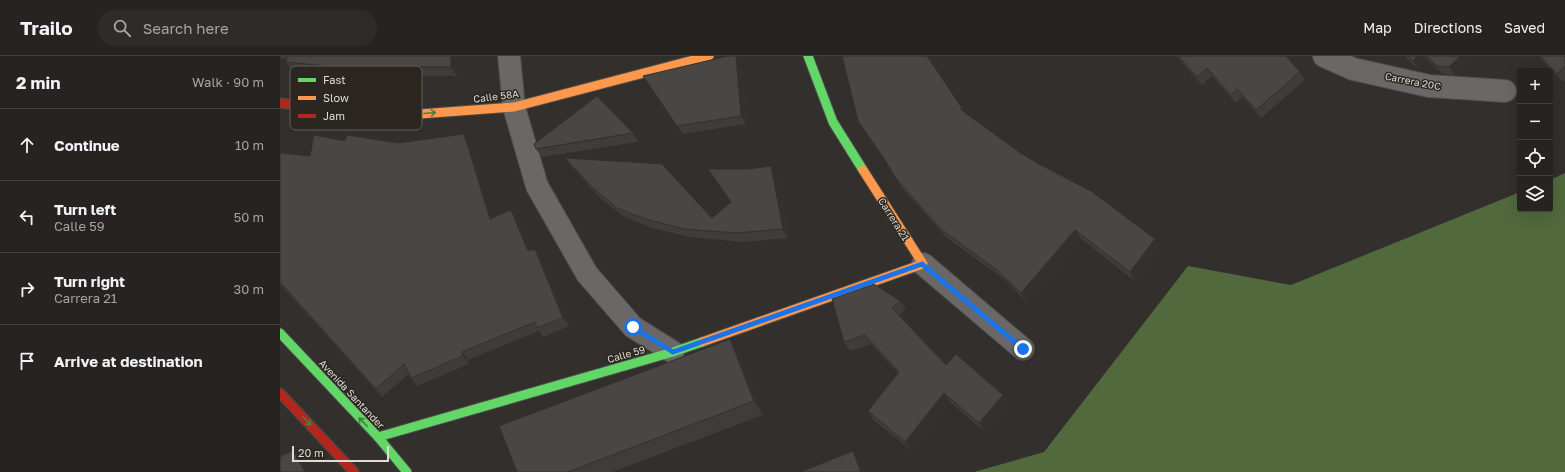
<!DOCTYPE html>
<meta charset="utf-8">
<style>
body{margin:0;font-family:"Golos Text",sans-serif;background:#2e2b2a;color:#f1f3f6}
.controls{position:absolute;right:12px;top:12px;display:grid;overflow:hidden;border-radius:4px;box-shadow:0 4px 16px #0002}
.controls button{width:36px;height:36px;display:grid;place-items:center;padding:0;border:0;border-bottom:1px solid #42403f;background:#262321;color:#f1f3f6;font:20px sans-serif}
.scale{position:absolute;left:12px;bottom:10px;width:97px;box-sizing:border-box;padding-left:4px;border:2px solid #dfdcd7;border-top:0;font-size:11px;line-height:14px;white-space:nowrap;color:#dfdcd7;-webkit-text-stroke:3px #2b2720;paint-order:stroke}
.stop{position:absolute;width:12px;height:12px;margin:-9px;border:3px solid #1a73e8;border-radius:50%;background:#fff}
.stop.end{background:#1a73e8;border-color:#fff;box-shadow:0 1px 4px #0008}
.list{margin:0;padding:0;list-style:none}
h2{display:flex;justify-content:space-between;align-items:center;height:52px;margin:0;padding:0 16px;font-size:17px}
h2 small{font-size:13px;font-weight:400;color:#a4a4a5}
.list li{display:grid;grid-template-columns:26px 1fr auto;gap:12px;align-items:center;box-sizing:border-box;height:72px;padding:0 16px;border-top:1px solid #42403f}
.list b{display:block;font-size:15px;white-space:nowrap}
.list p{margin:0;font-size:13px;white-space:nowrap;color:#a4a4a5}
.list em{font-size:13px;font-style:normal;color:#a4a4a5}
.icon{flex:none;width:22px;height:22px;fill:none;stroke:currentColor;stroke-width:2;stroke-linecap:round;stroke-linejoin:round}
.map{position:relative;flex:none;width:1285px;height:416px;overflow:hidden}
header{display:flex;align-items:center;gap:24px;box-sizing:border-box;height:56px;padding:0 20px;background:#262321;border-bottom:1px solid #42403f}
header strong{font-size:19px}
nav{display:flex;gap:22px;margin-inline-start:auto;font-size:14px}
.search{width:280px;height:36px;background:#2e2b2a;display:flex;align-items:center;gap:10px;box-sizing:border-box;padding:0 14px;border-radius:22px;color:#a4a4a5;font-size:15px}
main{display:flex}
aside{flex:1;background:#262321}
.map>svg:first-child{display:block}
</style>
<header>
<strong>Trailo</strong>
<div class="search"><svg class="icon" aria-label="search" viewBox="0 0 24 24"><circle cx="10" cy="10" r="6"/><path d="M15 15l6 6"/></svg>Search here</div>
<nav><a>Map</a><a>Directions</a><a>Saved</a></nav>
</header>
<main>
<aside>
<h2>2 min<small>Walk · 90 m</small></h2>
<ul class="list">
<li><svg class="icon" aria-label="ahead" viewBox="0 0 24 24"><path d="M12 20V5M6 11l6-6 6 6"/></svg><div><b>Continue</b></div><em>10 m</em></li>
<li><svg class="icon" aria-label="left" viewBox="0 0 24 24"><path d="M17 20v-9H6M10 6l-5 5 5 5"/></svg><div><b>Turn left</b><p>Calle 59</p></div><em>50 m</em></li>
<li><svg class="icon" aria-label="right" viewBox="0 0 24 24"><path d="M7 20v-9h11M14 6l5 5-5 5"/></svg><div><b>Turn right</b><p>Carrera 21</p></div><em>30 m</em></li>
<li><svg class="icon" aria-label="arrive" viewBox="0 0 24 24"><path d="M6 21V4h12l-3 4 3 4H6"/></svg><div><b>Arrive at destination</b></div></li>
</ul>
</aside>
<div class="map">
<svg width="1285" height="416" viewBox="0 0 1285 416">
<rect width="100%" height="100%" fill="#322f2c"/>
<path fill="#51693d" d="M 1285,117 L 1285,416 L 694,416 L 764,396 L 908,210 L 1011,229 L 1240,136 L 1240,153 L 1270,153 L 1270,124 Z"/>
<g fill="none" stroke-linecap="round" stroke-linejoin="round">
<defs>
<g id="street">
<path d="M 229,0 L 234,51 L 257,130 L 307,218 L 353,271 L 393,296"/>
<path d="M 1044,0 L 1073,13 L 1149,30 L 1225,35"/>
<path d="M 643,208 L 743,293"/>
</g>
<g id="fast">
<path d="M 528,0 L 553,66 L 583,114"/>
<path d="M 0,277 L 98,381 L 127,416"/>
<path d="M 98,381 L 393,296 L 422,286"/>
</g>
<g id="slow">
<path d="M 126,59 L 234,51 L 429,0"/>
<path d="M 422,286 L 643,208 L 583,114"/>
</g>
<g id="jam">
<path d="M 0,47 L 105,61 L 126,59"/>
<path d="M 0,337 L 74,416"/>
</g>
</defs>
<use href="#street" stroke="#4d4b48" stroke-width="24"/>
<use href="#fast" stroke="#4d4b48" stroke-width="11"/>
<use href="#slow" stroke="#4d4b48" stroke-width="11"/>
<use href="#jam" stroke="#4d4b48" stroke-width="11"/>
<use href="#street" stroke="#6a6866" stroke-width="22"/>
<use href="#fast" stroke="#63d668" stroke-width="9"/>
<use href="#slow" stroke="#ff974d" stroke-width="9"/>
<use href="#jam" stroke="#b3261e" stroke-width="9"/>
</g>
<g fill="#3f3c3a">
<path d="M 0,0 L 177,0 L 177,20 L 61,20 L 12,14 L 6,6 L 7,3 L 0,2 Z"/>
<path d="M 562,0 L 650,0 L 652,7 L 685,57 L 742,98 L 875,183 L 881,192 L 855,225 L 801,183 L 747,246 L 724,223 L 667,182 L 623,133 L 617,124 Z"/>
<path d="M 896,0 L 1006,0 L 1020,16 L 1025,24 L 981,62 L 963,41 L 956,47 L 932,20 L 922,29 Z"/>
<path d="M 1125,0 L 1193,0 L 1175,19 L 1163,18 L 1147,3 L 1138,13 Z"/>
<path d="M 1258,0 L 1285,0 L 1285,24 L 1283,26 Z"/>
<path d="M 462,7 L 466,68 L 403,78 L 363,20 Z"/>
<path d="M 353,77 L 358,86 L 262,101 L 256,93 Z"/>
<path d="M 65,85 L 118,87 L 189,87 L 212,162 L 231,154 L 237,162 L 250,194 L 255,193 L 261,201 L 289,270 L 263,281 L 259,275 L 188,304 L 189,308 L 137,330 L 129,318 L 102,341 L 0,228 L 0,96 L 30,100 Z"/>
<path d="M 285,102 L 432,162 L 497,119 L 508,182 L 463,186 L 410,181 L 372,172 L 343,160 L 317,139 L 291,110 Z"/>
<path d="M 620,245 L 626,253 L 619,259 L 666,309 L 723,339 L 729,347 L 705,376 L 670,346 L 631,394 L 593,364 L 588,355 L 618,317 L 591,288 L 570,295 L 564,286 Z"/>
<path d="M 459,296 L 483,359 L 332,416 L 237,416 Z"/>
</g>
<g fill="#33312f">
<path d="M 171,0 L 177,0 L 177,20 L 171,11 Z"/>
<path d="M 456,0 L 457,0 L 462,7 L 466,68 L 461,60 Z"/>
<path d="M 647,0 L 650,0 L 652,7 L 687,61 Z"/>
<path d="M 1137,0 L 1145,0 L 1147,3 L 1138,13 L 1133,5 Z"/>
<path d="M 1180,0 L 1193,0 L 1175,19 L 1169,11 Z"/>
<path d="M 184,78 L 189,87 L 215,171 L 210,163 Z"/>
<path d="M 491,110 L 497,119 L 508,182 L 503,173 Z"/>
<path d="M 231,154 L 237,162 L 254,204 L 248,195 Z"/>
<path d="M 795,174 L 801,183 L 747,246 L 741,237 Z"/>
<path d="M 875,183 L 881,192 L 855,225 L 850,216 Z"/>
<path d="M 255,193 L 261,201 L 289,270 L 283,262 Z"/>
<path d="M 450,283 L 459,296 L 483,359 L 474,345 Z"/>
<path d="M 182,296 L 188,304 L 189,308 L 183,300 Z"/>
<path d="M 664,337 L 670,346 L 631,394 L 625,386 Z"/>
<path d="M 723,339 L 729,347 L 705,376 L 699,367 Z"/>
<path d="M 13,394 L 20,404 L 27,416 L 25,416 Z"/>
<path d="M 573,395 L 582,408 L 585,416 L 581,416 Z"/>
</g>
<g fill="#494643" stroke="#33312f">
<path d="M 7,0 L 171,0 L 171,11 L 55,11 L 6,6 Z"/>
<path d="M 448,0 L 456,0 L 461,60 L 397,70 L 363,20 Z"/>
<path d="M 562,0 L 647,0 L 682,52 L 680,53 L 742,98 L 757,107 L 811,135 L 875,183 L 850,216 L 795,174 L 741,237 L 718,215 L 661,173 L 617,124 L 603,101 L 578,65 Z"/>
<path d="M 898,0 L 1006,0 L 1020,16 L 976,54 L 957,33 L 951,39 L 927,12 L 917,21 Z"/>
<path d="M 1128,0 L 1137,0 L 1133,5 Z"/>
<path d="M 1147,0 L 1180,0 L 1169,11 L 1157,10 Z"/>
<path d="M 1260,0 L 1285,0 L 1285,11 L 1277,18 Z"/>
<path d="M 317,40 L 353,77 L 256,93 L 254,88 Z"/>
<path d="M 184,78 L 210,163 L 231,154 L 248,195 L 255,193 L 283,262 L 257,272 L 255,266 L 182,296 L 183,300 L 131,322 L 124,308 L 96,333 L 0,226 L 0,97 L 30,100 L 34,79 L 65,85 L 67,79 L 118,87 Z"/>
<path d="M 285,102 L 382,108 L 432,162 L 451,146 L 428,113 L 468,113 L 491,110 L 503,173 L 457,177 L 404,173 L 366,163 L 337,152 L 311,130 Z"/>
<path d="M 594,228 L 620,245 L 612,252 L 666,309 L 676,298 L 723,339 L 699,367 L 664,337 L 625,386 L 588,355 L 619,316 L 585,279 L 564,286 L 552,243 Z"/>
<path d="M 450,283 L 474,345 L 288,416 L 237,416 L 219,370 Z"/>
<path d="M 13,394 L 25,416 L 0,416 L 0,401 Z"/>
<path d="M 573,395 L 581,416 L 520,416 Z"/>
</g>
<defs><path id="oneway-shaft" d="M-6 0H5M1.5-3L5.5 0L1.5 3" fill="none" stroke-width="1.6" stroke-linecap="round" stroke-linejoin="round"/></defs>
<g stroke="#477e44">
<use href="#oneway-shaft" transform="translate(150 57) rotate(-5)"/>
<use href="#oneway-shaft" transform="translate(27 365) rotate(47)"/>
<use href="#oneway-shaft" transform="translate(83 366) rotate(-134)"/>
</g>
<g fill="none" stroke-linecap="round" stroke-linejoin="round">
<path stroke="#1a73e8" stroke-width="5" d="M 353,271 L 393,296 L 642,208 L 743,293"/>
</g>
<g text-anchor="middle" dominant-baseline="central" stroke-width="3" stroke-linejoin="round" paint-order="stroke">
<g font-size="10" fill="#dfdcd7" stroke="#2b2720">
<text transform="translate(1133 25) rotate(11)">Carrera 20C</text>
<text transform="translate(216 40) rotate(-7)">Calle 58A</text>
<text transform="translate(614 163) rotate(58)">Carrera 21</text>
<text transform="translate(346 298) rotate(-16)">Calle 59</text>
<text transform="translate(72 338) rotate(47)">Avenida Santander</text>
</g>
</g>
<rect x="10" y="10" width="132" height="64" rx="6" fill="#2b2720" stroke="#615d57" stroke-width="1"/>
<rect x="18" y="22" width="18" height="4" fill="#63d668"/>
<rect x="18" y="40" width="18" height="4" fill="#ff974d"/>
<rect x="18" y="58" width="18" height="4" fill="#b3261e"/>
<g font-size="11" fill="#dfdcd7">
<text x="43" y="28">Fast</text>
<text x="43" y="46">Slow</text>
<text x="43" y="64">Jam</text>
</g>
</svg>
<div class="controls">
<button>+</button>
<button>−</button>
<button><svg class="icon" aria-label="locate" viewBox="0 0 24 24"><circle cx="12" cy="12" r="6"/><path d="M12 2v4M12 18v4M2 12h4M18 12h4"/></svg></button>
<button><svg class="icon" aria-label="layers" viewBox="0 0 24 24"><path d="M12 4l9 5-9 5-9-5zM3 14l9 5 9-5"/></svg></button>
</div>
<div class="scale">20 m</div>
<div class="stop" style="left:353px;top:271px"></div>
<div class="stop end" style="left:743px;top:293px"></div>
</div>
</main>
